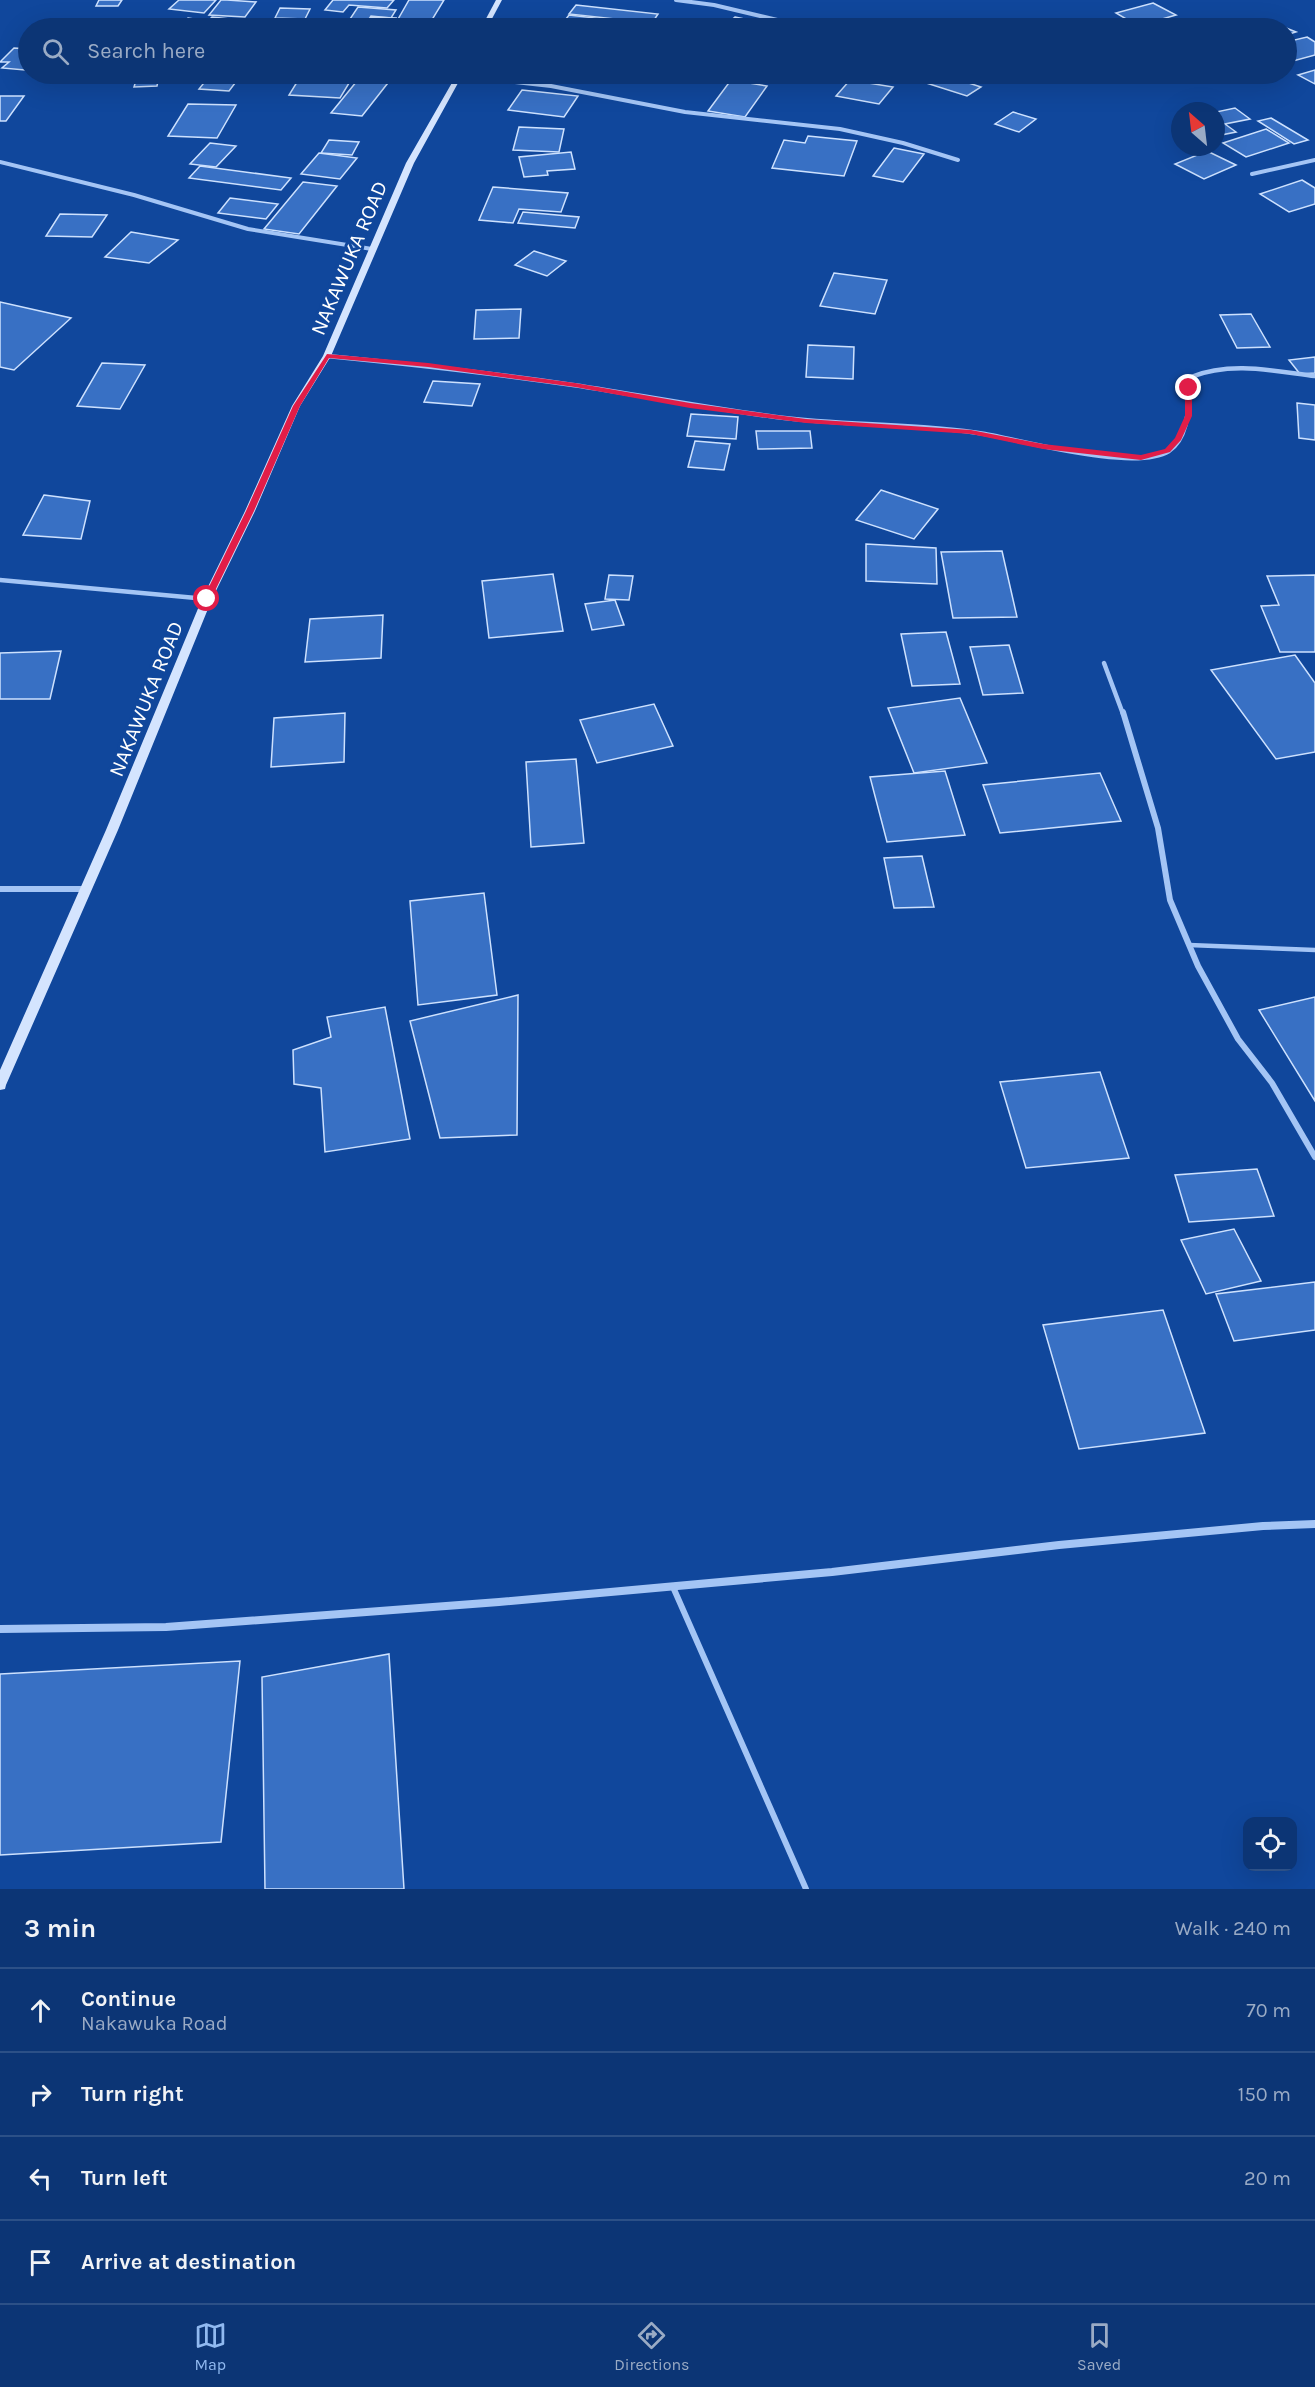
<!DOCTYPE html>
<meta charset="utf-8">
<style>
body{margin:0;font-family:Karla,sans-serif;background:#153d7a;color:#f1f3f6}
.controls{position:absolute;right:18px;bottom:18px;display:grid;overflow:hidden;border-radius:12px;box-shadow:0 6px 24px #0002}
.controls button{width:54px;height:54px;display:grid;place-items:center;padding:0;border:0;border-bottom:2px solid #2c5087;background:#0c3575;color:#f1f3f6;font:30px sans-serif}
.compass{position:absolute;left:1171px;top:102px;width:54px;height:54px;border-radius:50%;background:#0c3575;box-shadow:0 6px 24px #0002;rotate:332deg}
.stop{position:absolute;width:18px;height:18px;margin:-14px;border:4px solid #e11d48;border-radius:50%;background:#fff}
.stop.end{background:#e11d48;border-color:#fff;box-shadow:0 2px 6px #0008}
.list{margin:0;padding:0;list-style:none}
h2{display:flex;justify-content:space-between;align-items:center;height:78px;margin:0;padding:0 24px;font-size:26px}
h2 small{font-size:20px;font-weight:400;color:#9aabc5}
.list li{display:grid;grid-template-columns:39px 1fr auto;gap:18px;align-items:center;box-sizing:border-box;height:84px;padding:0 24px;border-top:2px solid #2c5087}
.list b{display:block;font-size:22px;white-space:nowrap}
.list p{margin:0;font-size:20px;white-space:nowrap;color:#9aabc5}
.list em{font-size:20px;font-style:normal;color:#9aabc5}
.icon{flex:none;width:33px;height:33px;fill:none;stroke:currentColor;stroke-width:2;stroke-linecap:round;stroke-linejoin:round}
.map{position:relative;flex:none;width:1315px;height:1889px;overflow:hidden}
.search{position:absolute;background:#0c3575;box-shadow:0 6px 24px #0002;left:18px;right:18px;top:18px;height:66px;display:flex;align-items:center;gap:15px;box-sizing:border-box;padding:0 21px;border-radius:33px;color:#9aabc5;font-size:22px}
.sheet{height:414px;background:#0c3575}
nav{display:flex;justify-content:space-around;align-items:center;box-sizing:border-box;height:84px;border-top:2px solid #2c5087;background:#0c3575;font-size:16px;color:#9aabc5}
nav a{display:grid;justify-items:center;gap:3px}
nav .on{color:#90b9f0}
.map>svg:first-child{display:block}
</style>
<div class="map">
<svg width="1315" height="1889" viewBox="0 0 1315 1889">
<rect width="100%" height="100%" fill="#10479c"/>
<g fill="#3870c4" stroke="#cde1fe" stroke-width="1.5">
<path d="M 99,0 L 122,0 L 118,6 L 96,6 Z"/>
<path d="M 179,0 L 216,0 L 204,13 L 169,9 Z"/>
<path d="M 221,0 L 227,0 L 256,2 L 245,17 L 209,15 Z"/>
<path d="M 333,0 L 394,0 L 387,8 L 349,5 L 343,12 L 325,10 Z"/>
<path d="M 409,0 L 444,0 L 427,28 L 393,28 Z"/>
<path d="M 1153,3 L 1176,15 L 1138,26 L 1116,13 Z"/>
<path d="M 576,5 L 658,14 L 652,23 L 569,14 Z"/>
<path d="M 358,7 L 396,10 L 391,18 L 371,16 L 363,28 L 344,28 Z"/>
<path d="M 280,8 L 310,9 L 305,19 L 275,18 Z"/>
<path d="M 569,15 L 612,20 L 606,28 L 559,28 Z"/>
<path d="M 212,17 L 249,21 L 242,28 L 201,28 Z"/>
<path d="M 371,17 L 396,18 L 392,26 L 367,25 Z"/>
<path d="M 735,17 L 787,28 L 724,26 Z"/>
<path d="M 188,18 L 206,21 L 197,28 L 176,28 Z"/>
<path d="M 1195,19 L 1207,26 L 1198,28 L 1178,28 L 1173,26 Z"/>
<path d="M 923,22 L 937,28 L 907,28 Z"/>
<path d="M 275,23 L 301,25 L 298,28 L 272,28 Z"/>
<path d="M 630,23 L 651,27 L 625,28 Z"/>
<path d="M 1276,24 L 1296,32 L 1286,35 L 1286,28 L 1264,28 Z"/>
<path d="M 1307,37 L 1315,42 L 1315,55 L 1293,61 L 1286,57 L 1286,42 Z"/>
<path d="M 14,48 L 28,49 L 28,65 L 25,70 L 2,68 L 9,62 L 0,62 Z"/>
<path d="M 1315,70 L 1315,84 L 1298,75 Z"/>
<path d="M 211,74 L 242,74 L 229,91 L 199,89 Z"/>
<path d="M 302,74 L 329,74 L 354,75 L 340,98 L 289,95 Z"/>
<path d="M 932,74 L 941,74 L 981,87 L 967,96 L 920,81 Z"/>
<path d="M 159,76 L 157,86 L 134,87 L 137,77 Z"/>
<path d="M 361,76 L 391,79 L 362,116 L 331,113 Z"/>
<path d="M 731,80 L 767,86 L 745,117 L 708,111 Z"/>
<path d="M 850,80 L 893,87 L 879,104 L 836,96 Z"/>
<path d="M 522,90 L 578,96 L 564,117 L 508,110 Z"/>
<path d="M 0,96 L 24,96 L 6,121 L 0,121 Z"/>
<path d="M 188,104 L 236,105 L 217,138 L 168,136 Z"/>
<path d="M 1235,108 L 1250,119 L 1225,124 L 1236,132 L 1216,136 L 1216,112 Z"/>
<path d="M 1013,112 L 1036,119 L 1019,132 L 995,124 Z"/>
<path d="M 1271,118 L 1308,140 L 1294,144 L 1258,121 Z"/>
<path d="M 519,127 L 564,129 L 559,152 L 513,150 Z"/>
<path d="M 1266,129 L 1289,143 L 1246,157 L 1223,143 Z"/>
<path d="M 808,136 L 857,141 L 844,176 L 772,168 L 784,140 L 805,143 Z"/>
<path d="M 329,140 L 359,142 L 352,155 L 321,153 Z"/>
<path d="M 210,143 L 236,146 L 216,167 L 190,164 Z"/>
<path d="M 894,148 L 924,154 L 903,182 L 873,176 Z"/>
<path d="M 1207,151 L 1236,165 L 1204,179 L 1175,164 Z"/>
<path d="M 571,152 L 575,169 L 547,171 L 548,175 L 524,177 L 519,157 Z"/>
<path d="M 319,153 L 357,158 L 340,179 L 301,174 Z"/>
<path d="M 200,166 L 291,178 L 281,190 L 189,178 Z"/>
<path d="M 1302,180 L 1315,188 L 1315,204 L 1289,212 L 1260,194 Z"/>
<path d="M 303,182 L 337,186 L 299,234 L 264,229 Z"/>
<path d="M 493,187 L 568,193 L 561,212 L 519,209 L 513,223 L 479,220 Z"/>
<path d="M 230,198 L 278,204 L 266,219 L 218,213 Z"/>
<path d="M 523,212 L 579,217 L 575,228 L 518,223 Z"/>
<path d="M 60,214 L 107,215 L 92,237 L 46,236 Z"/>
<path d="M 131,232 L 178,240 L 149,263 L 105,257 Z"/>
<path d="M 534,251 L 566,261 L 547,276 L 515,265 Z"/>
<path d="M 834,273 L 887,280 L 875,314 L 820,306 Z"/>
<path d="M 0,302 L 71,318 L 14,370 L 0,367 Z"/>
<path d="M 521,309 L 519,338 L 474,339 L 476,310 Z"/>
<path d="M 1251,314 L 1270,347 L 1237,348 L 1220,315 Z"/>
<path d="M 808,345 L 854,347 L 853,379 L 806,377 Z"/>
<path d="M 1315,357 L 1315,373 L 1300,374 L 1289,360 Z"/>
<path d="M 102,363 L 145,365 L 120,409 L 77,406 Z"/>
<path d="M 433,381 L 480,384 L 472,406 L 424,402 Z"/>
<path d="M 1297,403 L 1315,405 L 1315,440 L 1299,438 Z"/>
<path d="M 691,414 L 738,417 L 736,439 L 687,436 Z"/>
<path d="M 756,431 L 810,431 L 812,448 L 758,449 Z"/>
<path d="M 695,441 L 730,444 L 724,470 L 688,467 Z"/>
<path d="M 881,490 L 938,509 L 914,539 L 856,520 Z"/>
<path d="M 44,495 L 90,501 L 81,539 L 23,535 Z"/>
<path d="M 866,544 L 936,548 L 937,584 L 866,581 Z"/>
<path d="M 1002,551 L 1017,617 L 953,618 L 941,552 Z"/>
<path d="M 553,574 L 563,631 L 489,638 L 482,581 Z"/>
<path d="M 609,575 L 633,576 L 629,600 L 605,599 Z"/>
<path d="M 1315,575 L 1315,652 L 1280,652 L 1261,606 L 1279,605 L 1267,576 Z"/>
<path d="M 615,600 L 624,625 L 592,630 L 585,604 Z"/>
<path d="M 383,615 L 381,658 L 305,662 L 310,619 Z"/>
<path d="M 946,632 L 960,684 L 912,686 L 901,634 Z"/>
<path d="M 1009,645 L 1023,693 L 983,695 L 970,647 Z"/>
<path d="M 61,651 L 50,699 L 0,699 L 0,653 Z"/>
<path d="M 1295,655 L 1315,683 L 1315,752 L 1276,759 L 1211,670 Z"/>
<path d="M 960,698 L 987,763 L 914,773 L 888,708 Z"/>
<path d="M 654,704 L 673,746 L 597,763 L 580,720 Z"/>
<path d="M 345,713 L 344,762 L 271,767 L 274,718 Z"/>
<path d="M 576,759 L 584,843 L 531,847 L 526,762 Z"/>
<path d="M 945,771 L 965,835 L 887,842 L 870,777 Z"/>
<path d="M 1100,773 L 1121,821 L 1000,833 L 983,785 Z"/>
<path d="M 922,856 L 934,907 L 894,908 L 884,858 Z"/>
<path d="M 484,893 L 497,995 L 418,1005 L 410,901 Z"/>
<path d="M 518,995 L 517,1135 L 440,1138 L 410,1021 Z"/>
<path d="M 1315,997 L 1315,1101 L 1259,1010 Z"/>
<path d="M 385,1007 L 410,1139 L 325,1152 L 321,1088 L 294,1084 L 293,1050 L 331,1037 L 327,1017 Z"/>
<path d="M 1100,1072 L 1129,1158 L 1026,1168 L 1000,1082 Z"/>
<path d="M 1257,1169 L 1274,1216 L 1189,1222 L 1175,1175 Z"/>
<path d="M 1234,1229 L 1261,1281 L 1206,1294 L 1181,1240 Z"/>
<path d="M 1315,1282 L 1315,1330 L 1234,1341 L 1216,1294 Z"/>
<path d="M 1163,1310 L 1205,1433 L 1079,1449 L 1043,1325 Z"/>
<path d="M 389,1654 L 404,1889 L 265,1889 L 262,1677 Z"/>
<path d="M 240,1661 L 221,1842 L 0,1855 L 0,1674 Z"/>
</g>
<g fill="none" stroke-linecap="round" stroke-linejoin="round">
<path stroke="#a4c5f5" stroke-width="4.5" d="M 1189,945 L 1315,950"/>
<path stroke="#a4c5f5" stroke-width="6" d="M 673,1587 L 806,1889"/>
<g stroke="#a4c5f5" stroke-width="4">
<path d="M 676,0 L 714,5 L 811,28"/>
<path d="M 459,76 L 551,86 L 685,112 L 840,129 L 903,143 L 958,160"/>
<path d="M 0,162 L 134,195 L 248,229 L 372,249"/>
<path d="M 1252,174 L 1315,160"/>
</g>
<g stroke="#a4c5f5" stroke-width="4.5">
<path d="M 327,356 C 409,364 491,373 573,385 C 640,395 708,408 776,417 C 845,426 916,423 985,434 C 1025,441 1135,472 1169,451 C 1191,436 1188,400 1191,377 C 1231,361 1274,371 1315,376"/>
<path d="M 0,580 L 207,599"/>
<path d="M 1104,663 L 1123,714"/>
</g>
<g stroke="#a4c5f5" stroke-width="6">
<path d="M 1123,712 L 1158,828 L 1170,900 L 1198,966 L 1238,1039 L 1272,1083 L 1315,1157"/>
<path d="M 0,889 L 86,889"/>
</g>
<path stroke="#a4c5f5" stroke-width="8" d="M 0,1629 L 166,1627 L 499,1602 L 832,1572 L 1059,1545 L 1263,1526 L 1315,1524"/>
<g fill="#d4e4fe" fill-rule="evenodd">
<path d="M 496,0 L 502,0 L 487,28 L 481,28 Z"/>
<path d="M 457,74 L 463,74 L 414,163 L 331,356 L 300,406 L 255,511 L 212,599 L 118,830 L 6,1085 L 5,1089 L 0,1090 L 0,1070 L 106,830 L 202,599 L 245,511 L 292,406 L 323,356 L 406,163 Z"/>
</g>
</g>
<path fill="#e11d48" d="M 327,354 L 428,363 L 575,383 L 690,403 L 806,419 L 971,430 L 1043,444 L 1141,455 L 1165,449 L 1175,438 L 1185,416 L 1185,388 L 1189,386 L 1192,388 L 1192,416 L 1181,440 L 1170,452 L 1141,460 L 1043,449 L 971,434 L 806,423 L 690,408 L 575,387 L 428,367 L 329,358 L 300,406 L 254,511 L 211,599 L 204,600 L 203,599 L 246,511 L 293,406 Z"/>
<g text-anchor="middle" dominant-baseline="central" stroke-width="6" stroke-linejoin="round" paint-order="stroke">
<g font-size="21" fill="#fff" stroke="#10479c">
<text transform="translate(349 258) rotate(-67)">NAKAWUKA ROAD</text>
<text transform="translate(146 699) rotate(-68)">NAKAWUKA ROAD</text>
</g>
</g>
</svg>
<div class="controls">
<button><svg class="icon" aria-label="locate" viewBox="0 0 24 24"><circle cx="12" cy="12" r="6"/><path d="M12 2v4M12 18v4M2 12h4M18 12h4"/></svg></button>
</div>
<svg class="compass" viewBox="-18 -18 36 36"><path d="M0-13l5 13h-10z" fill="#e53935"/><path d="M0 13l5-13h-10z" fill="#9aabc5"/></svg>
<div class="stop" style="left:207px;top:599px"></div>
<div class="stop end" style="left:1189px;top:388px"></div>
<div class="search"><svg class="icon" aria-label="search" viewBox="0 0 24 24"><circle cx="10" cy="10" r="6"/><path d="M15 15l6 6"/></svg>Search here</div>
</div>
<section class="sheet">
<h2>3 min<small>Walk · 240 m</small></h2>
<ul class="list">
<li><svg class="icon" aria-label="ahead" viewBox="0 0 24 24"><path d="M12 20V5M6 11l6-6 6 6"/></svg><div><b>Continue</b><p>Nakawuka Road</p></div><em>70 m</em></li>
<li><svg class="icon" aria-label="right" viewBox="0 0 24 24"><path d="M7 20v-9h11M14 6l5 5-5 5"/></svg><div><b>Turn right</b></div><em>150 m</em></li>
<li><svg class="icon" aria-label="left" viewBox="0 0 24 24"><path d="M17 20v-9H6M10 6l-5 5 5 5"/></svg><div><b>Turn left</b></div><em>20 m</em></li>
<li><svg class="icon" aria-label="arrive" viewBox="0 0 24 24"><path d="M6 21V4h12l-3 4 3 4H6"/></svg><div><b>Arrive at destination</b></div></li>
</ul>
</section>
<nav>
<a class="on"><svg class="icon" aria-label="map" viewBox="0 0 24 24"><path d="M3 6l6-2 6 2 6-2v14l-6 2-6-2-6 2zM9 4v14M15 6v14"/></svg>Map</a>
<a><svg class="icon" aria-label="directions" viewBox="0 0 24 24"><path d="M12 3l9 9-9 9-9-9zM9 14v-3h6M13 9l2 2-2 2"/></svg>Directions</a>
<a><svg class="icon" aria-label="saved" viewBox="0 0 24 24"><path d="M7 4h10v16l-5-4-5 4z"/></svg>Saved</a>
</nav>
